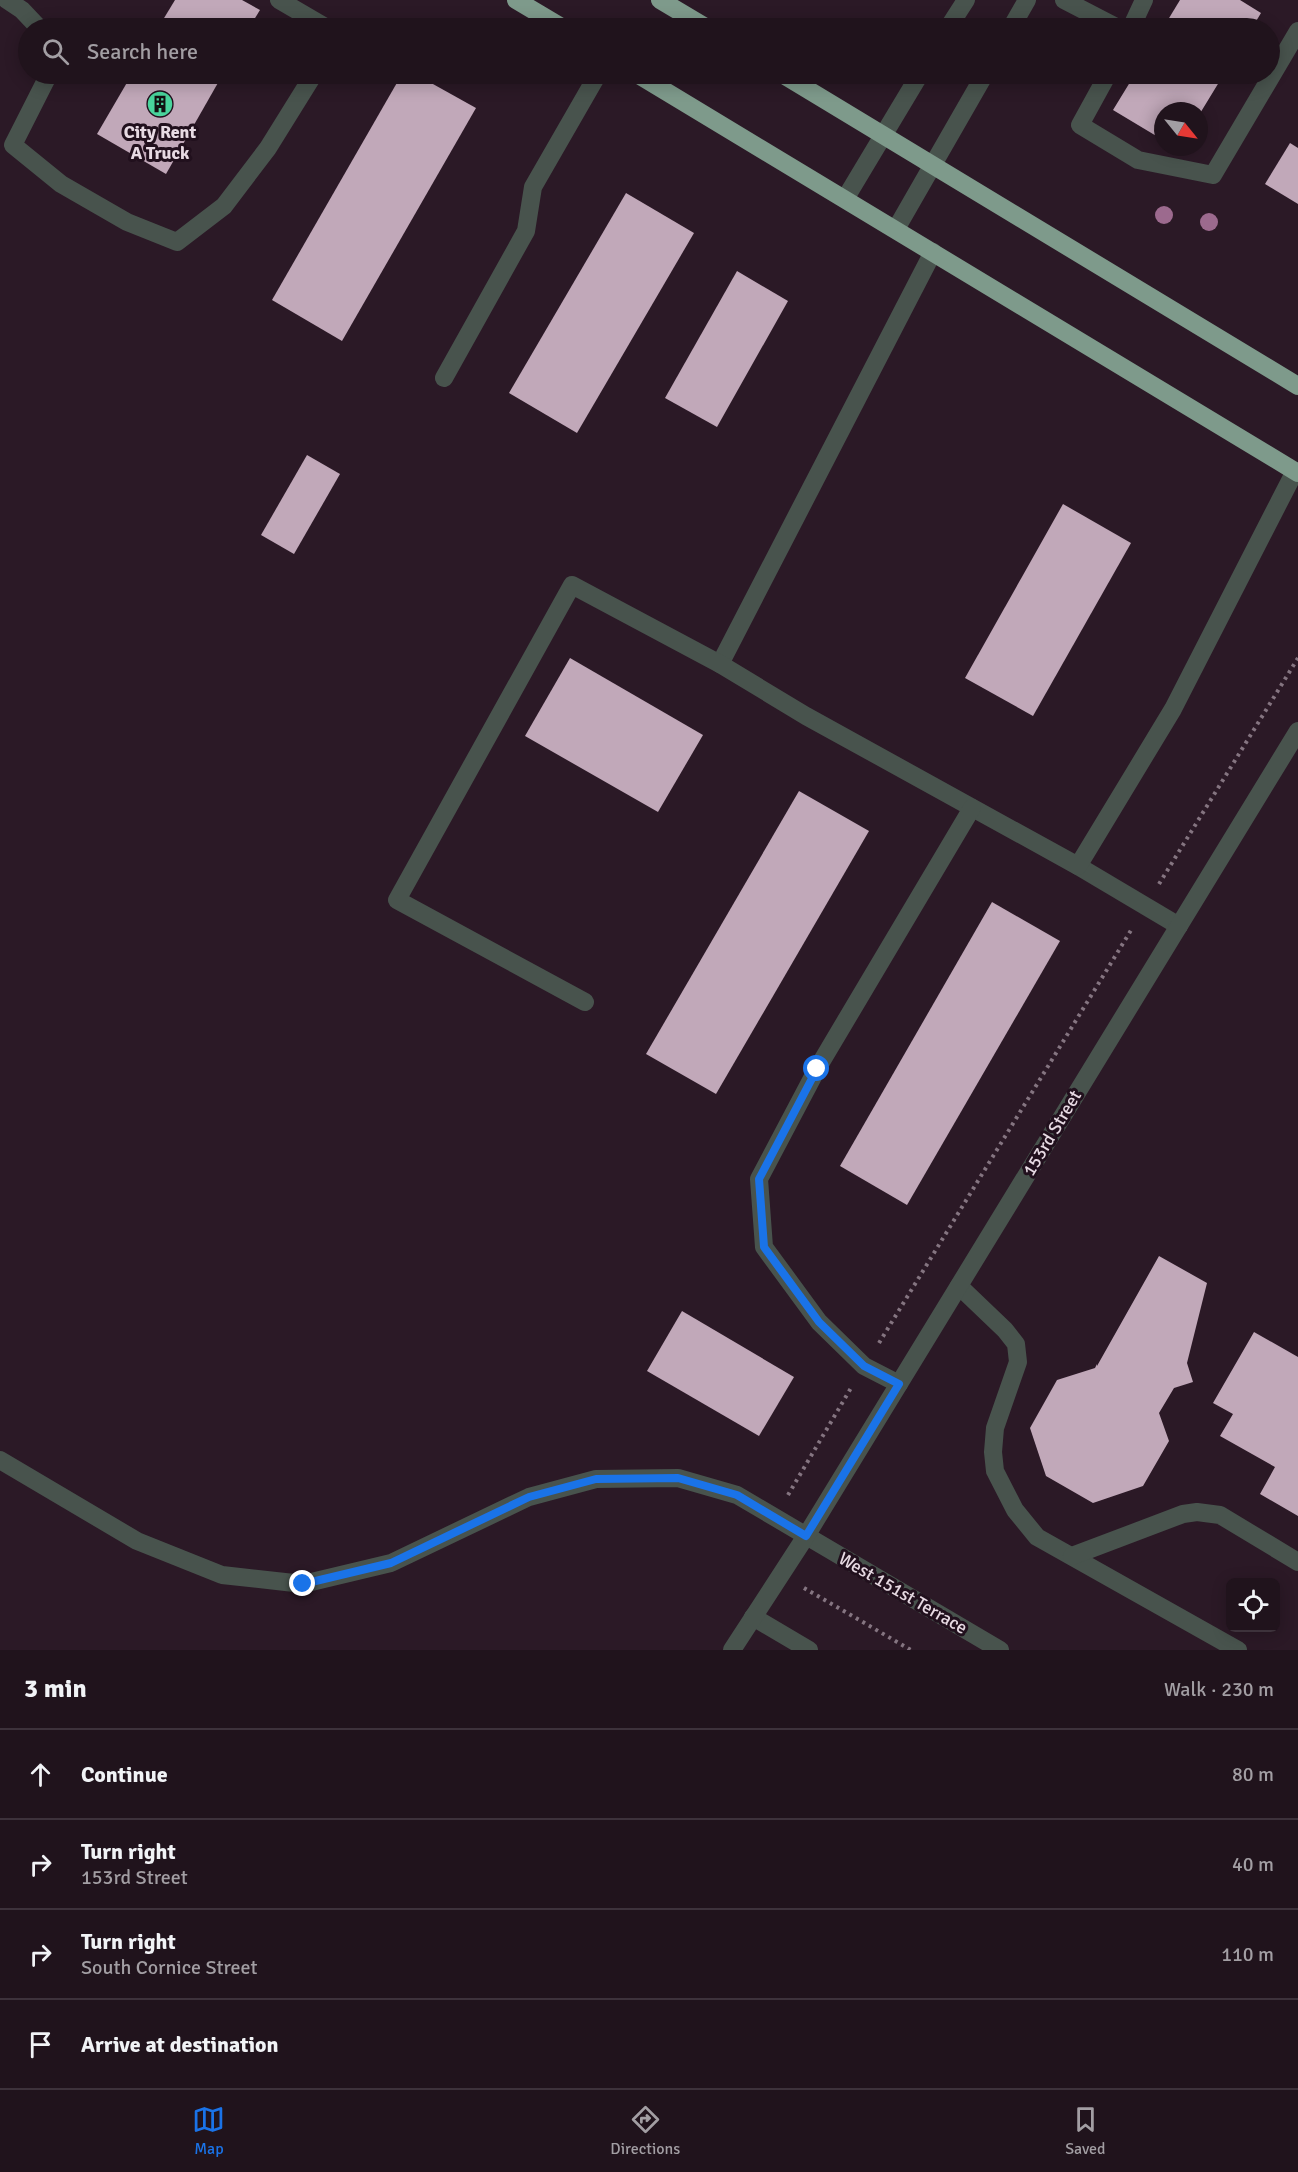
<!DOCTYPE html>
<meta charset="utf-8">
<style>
body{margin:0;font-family:Signika,sans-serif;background:#2d2029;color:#f1f3f6}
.controls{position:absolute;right:18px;bottom:18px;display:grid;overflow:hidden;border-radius:9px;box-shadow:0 3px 15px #0003}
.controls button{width:54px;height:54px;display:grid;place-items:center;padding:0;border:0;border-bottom:2px solid #3d323b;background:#20131c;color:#f1f3f6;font:30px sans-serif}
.compass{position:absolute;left:1154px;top:102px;width:54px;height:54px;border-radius:50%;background:#20131c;box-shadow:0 3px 15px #0003;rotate:120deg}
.stop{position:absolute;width:18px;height:18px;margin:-14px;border:4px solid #1a73e8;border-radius:50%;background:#fff}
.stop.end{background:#1a73e8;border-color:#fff;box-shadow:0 2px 6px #0008}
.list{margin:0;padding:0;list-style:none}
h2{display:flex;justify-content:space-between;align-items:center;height:78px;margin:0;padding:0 24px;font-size:26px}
h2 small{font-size:20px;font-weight:400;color:#a29ea3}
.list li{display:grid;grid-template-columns:39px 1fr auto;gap:18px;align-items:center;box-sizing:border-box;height:90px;padding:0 24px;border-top:2px solid #3d323b}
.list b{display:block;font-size:22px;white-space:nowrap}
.list p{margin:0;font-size:20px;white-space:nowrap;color:#a29ea3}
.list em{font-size:20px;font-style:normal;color:#a29ea3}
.icon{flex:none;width:33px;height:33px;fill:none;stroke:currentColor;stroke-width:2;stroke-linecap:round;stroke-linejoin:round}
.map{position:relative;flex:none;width:1298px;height:1650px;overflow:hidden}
.search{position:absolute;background:#20131c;box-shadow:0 3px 15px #0003;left:18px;right:18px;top:18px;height:66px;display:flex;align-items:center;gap:15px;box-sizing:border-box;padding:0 21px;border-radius:33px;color:#a29ea3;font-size:22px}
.sheet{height:438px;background:#20131c}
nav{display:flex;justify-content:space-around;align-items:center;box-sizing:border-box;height:84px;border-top:2px solid #3d323b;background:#20131c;font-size:16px;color:#a29ea3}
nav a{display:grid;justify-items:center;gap:3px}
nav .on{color:#1a73e8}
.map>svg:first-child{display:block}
</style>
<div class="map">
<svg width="1298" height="1650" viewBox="0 0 1298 1650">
<rect width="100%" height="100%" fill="#2b1926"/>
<g fill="#c1a8b9">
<path d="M 175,0 L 242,0 L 260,10 L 249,28 L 158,28 Z"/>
<path d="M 1180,0 L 1240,0 L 1261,13 L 1252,28 L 1163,28 Z"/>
<path d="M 132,74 L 223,74 L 166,174 L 97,134 Z"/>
<path d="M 402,74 L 415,74 L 476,108 L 342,341 L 272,300 Z"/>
<path d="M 1135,74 L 1224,74 L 1199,115 L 1199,111 L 1163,111 L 1163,140 L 1113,110 Z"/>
<path d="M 1290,143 L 1298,148 L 1298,204 L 1265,184 Z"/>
<path d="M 626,193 L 694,233 L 577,433 L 509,393 Z"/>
<path d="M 737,271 L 788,301 L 717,427 L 665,398 Z"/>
<path d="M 307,455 L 340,474 L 294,554 L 261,535 Z"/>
<path d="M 1063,504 L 1131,543 L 1033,716 L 965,678 Z"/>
<path d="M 570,658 L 703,735 L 658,812 L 525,736 Z"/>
<path d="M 799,791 L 869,831 L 716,1094 L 646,1054 Z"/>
<path d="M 992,902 L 1060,941 L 907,1205 L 840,1166 Z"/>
<path d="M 1159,1256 L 1207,1283 L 1187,1363 L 1193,1382 L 1174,1388 L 1159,1413 L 1169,1441 L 1143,1486 L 1093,1503 L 1046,1476 L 1030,1428 L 1057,1380 L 1095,1368 L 1097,1364 L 1097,1366 Z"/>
<path d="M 682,1311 L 794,1377 L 759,1436 L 647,1371 Z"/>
<path d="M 1254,1332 L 1298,1357 L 1298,1516 L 1260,1494 L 1275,1467 L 1220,1436 L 1233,1414 L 1213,1403 Z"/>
</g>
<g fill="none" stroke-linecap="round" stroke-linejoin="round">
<g stroke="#857581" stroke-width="4" stroke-dasharray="3 4.5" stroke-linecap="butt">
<path d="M 1159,884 L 1298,658"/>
<path d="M 879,1343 L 1133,927"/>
<path d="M 788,1495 L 851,1388"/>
<path d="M 804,1588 L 911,1650"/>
</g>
<g stroke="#48534d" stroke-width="18">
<path d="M 7,0 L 22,10 L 39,28"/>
<path d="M 279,0 L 327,28"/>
<path d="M 1064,0 L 1118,28"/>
<path d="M 948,28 L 966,0"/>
<path d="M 1011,28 L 1027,0"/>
<path d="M 1131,28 L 1144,0"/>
<path d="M 49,74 L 13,145 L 61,184 L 127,222 L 177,242 L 224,206 L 268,148 L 314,74"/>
<path d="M 1108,74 L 1080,125 L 1138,160 L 1213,175 L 1298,31"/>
<path d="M 845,199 L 920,74"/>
<path d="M 896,229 L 985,74"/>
<path d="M 444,378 L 526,231 L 533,187 L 598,74"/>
<path d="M 720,664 L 933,252"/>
<path d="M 1078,866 L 1179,926"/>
<path d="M 585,1002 L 397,900 L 572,585 L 720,664 L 806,716 L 1078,866 L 1173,709 L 1295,471"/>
<path d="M 959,1286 L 1005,1330 L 1016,1344 L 1018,1362 L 995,1428 L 993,1452 L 995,1471 L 1015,1510 L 1037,1537 L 1238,1650"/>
<path d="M 899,1384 L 864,1366 L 819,1322 L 764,1247 L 759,1179 L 817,1069 L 972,808"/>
<path d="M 0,1460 L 137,1541 L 222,1575 L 303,1584 L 391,1563 L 529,1497 L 596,1479 L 678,1478 L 737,1495 L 1000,1650"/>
<path d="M 1072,1556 L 1183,1514 L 1197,1512 L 1220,1515 L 1298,1562"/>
<path d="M 753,1617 L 809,1650"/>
<path d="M 732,1650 L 806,1536 L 1298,731"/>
</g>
<g stroke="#7e9a8b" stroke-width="18">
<path d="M 516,0 L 563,28"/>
<path d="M 660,0 L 707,28"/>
<path d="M 637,74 L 1298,473"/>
<path d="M 782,74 L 1298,386"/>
</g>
</g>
<g fill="#9c6a8e">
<circle cx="1164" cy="215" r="9"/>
<circle cx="1209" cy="222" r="9"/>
</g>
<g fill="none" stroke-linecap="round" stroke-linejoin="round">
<path stroke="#1a73e8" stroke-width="8" d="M 303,1584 L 391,1563 L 529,1497 L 596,1479 L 678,1478 L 737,1495 L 806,1536 L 899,1384 L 864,1366 L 819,1322 L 764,1247 L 759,1179 L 817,1069"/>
</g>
<defs>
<symbol id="building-disc" viewBox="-11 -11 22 22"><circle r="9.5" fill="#49d49c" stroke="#21101d"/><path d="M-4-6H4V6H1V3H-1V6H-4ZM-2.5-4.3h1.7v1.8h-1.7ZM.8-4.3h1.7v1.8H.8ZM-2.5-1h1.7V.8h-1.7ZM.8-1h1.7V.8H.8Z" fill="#111"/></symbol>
</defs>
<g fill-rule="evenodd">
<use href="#building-disc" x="145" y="89" width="30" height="30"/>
</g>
<g text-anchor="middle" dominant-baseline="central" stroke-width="6" stroke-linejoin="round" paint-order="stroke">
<g font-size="18" font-weight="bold" fill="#e7dae3" stroke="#21101d">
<text x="160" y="132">City Rent<tspan x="160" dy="21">A Truck</tspan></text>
</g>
<g font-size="18" fill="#e7dae3" stroke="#21101d">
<text transform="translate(1052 1133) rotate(-59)">153rd Street</text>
<text transform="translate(903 1593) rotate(30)">West 151st Terrace</text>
</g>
</g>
</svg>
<div class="controls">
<button><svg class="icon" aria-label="locate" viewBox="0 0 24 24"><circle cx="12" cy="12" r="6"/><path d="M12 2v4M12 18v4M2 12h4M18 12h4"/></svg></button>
</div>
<svg class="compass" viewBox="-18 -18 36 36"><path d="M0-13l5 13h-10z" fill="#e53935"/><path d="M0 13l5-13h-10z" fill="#a29ea3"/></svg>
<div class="stop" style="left:817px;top:1069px"></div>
<div class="stop end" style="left:303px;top:1584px"></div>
<div class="search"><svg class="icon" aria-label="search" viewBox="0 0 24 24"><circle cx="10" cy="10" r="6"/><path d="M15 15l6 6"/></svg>Search here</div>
</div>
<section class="sheet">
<h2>3 min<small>Walk · 230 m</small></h2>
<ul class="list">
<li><svg class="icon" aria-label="ahead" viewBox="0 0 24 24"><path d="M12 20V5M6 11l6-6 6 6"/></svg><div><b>Continue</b></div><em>80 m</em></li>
<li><svg class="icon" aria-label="right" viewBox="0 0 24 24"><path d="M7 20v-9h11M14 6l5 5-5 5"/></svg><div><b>Turn right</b><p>153rd Street</p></div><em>40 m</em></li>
<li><svg class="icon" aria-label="right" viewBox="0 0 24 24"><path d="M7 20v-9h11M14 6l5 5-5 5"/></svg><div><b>Turn right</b><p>South Cornice Street</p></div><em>110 m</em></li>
<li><svg class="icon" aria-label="arrive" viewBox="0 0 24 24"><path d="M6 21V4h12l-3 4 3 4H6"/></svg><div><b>Arrive at destination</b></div></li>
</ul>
</section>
<nav>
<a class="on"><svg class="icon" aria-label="map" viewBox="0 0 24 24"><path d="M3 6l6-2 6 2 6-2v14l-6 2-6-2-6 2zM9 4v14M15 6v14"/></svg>Map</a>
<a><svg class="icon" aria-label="directions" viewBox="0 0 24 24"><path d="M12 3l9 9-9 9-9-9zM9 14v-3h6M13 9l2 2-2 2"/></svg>Directions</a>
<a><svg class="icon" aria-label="saved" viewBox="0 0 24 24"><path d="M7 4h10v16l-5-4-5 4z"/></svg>Saved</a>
</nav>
